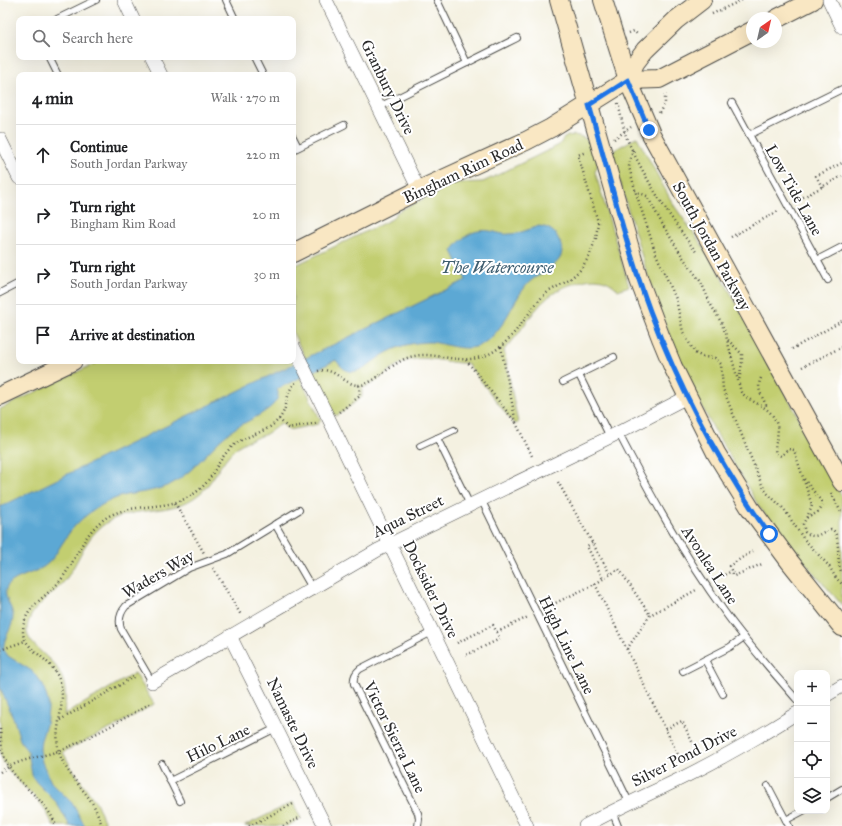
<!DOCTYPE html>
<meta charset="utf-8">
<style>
body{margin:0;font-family:"IM FELL Great Primer",serif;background:#f6f6f6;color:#202124}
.controls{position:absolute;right:12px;bottom:12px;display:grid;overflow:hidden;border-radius:8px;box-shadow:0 4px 16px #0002}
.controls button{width:36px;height:36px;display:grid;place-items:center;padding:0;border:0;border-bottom:1px solid #e0e0e0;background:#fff;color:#202124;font:20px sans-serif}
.compass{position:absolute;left:746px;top:12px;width:36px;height:36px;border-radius:50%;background:#fff;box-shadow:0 4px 16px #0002;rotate:34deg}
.stop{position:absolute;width:12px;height:12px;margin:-9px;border:3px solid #1a73e8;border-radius:50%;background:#fff}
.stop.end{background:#1a73e8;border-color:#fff;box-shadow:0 1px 4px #0008}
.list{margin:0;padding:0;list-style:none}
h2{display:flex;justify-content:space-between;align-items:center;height:52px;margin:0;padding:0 16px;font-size:17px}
h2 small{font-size:13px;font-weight:400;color:#757577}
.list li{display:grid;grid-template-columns:26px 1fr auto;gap:12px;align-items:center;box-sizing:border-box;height:60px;padding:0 16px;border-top:1px solid #e0e0e0}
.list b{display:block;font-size:15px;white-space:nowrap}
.list p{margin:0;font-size:13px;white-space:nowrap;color:#757577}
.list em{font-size:13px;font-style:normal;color:#757577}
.icon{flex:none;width:22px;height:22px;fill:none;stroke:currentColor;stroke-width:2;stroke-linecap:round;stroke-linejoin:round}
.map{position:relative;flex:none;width:842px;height:826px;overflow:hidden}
.search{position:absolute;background:#fff;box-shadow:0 4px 16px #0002;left:16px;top:16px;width:280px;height:44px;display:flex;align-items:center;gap:10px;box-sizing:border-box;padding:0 14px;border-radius:8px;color:#757577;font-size:15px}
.panel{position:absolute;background:#fff;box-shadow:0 4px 16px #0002;left:16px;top:72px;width:280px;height:292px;border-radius:8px}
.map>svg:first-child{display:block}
</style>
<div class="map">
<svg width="842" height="826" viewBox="0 0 842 826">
<rect width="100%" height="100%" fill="#fff"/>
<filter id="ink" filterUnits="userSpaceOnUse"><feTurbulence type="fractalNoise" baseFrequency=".025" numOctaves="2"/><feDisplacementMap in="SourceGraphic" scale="8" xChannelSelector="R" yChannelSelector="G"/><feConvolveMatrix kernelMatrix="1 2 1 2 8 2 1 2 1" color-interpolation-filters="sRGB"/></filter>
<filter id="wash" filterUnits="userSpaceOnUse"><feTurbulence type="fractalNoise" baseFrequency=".012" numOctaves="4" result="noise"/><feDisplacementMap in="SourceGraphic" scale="16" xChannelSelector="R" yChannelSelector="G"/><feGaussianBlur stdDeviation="0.9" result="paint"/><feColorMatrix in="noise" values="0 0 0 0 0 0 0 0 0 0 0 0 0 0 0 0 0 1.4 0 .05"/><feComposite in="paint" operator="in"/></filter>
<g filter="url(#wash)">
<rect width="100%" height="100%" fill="#f4f1e1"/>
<g fill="#c2ce70" stroke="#767c4e">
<path d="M 568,136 C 589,132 593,148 598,164 L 595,172 L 629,286 L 618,290 C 608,279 596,277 582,281 C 573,284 564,286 557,291 C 533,305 523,332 504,350 L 518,423 L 514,424 L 467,363 C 445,364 426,353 404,362 C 388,368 379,384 362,388 L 362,397 L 337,416 L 335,414 L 333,415 L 293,333 L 293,265 L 296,265 L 392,219 L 397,212 L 455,183 L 483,182 L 559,145 L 564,138 Z"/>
<path d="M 637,137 L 673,204 L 706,251 L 724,281 L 842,497 L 842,605 L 778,532 L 758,505 L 711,424 L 683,369 L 658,306 L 646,270 L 611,152 Z"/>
<path d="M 100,361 L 292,361 L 321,421 L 318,422 L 319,424 L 288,430 L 281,423 C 276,427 271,431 266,434 C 256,439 245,440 236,448 C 219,462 213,486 194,498 C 165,517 130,504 102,526 C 82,541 78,567 61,585 C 48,599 29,608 27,629 C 25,643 52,658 59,671 C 67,685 66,699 64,715 L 135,673 L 154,704 L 116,726 L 63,752 L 71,767 L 97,804 L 106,826 L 53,826 C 50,817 45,809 39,801 C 25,785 6,775 0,753 L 0,409 Z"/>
<path d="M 293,802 L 301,819 L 287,826 L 245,826 Z"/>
</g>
<path fill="#5ba8d4" stroke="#436a80" d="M 539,226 C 547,227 554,230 558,238 C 574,266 537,270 525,287 C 510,306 505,329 484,343 C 468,354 448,344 431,342 C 423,342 414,343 406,345 C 398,347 389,351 381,356 C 366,366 351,383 336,360 L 277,389 C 285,406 249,420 237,427 C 212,443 198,469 173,483 C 158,491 143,492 126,495 C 113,498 99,506 88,514 C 79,521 70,530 64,541 C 58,549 55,558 46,565 C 37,573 12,577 7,587 C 2,596 12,606 13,615 C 14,628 2,638 4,650 L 8,656 L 32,671 L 43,685 L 48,701 L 48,710 L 46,725 L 41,740 L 40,749 L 42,762 L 51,782 L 72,803 L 85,826 L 70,826 L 56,802 L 36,782 L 32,775 L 28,752 L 20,740 L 14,720 L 0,687 L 0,507 L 466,280 L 452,251 C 461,238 473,228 490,231 C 497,232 502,235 509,234 C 519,234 529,229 539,226 Z"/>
</g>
<g filter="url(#ink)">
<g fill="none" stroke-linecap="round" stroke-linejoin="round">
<defs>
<g id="lane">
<path d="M 226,0 L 235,19"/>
<path d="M 437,0 L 467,63"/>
<path d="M 57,19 L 96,0"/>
<path d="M 49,57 L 58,75"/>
<path d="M 254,57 L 263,75"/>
<path d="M 732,103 L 828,280"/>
<path d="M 379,107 L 517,38"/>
<path d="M 749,135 L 842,89"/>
<path d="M 293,137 L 298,147"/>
<path d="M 293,150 L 344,125"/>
<path d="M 817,260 L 842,247"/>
<path d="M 0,293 L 19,283"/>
<path d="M 579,375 L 610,437"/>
<path d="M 563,382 L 614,357"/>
<path d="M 618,432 C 650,494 683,554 724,611 C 746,642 772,671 797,700"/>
<path d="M 437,438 L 470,505"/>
<path d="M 420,446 L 454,430"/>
<path d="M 481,499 L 629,802"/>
<path d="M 275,524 L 312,588"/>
<path d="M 705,660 L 723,694"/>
<path d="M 683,671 L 730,647 L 744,637"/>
<path d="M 152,682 L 121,629 C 118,620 120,613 126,606 L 189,568 L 227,554 L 299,510"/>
<path d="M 162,764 L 180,801"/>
<path d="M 170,781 L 276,728"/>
<path d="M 768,786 L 789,826"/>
<path d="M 827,798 L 842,789"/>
<path d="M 612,811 L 618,826"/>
<path d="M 786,820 L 803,811"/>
<path d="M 418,826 L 419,819 L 418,813 L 354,684 C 353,678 355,673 360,669 L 432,632"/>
</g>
<g id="street">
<path d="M 124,0 L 133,19"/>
<path d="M 326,0 L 419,190"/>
<path d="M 829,0 L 842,27"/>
<path d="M 152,57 L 161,75"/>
<path d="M 0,139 L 19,178"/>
<path d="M 326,413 L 527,826"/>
<path d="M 230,636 L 325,826"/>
<path d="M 152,682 L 378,550 L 610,437 L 687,397"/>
<path d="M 827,695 L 842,686"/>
<path d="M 585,826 C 619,807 654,792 688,775 C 726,756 762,735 797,713"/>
</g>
<g id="secondary">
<path d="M 559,0 L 639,280 L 661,338 L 673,367 L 716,453 L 750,508 L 790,562 L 842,627"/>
<path d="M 603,0 L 628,80 L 651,134 L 842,482"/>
<path d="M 776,19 L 813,0"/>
<path d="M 628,80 L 635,63 L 645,50 L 676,20 L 702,0"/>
<path d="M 293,253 L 419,190 L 526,141 L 551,128 L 628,80 L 659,79 L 752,31"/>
<path d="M 0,396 L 73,361"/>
</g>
</defs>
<use href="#lane" stroke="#494946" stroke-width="8"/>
<use href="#street" stroke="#494946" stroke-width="14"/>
<use href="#secondary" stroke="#494946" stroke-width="20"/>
<g stroke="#494946" stroke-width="2.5" stroke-dasharray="1 3" stroke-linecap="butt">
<path d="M 712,14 L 742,0"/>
<path d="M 629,33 L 634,31 L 638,35"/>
<path d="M 618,103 C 621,115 623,128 627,139 C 645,179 670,218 697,253"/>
<path d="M 659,113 L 665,103 L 665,94"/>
<path d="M 614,139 L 631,127"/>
<path d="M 633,150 L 630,161 L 629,167 L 636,193 L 656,254 L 676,299 L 683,332 L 695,353 L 703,357 L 715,358 L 721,364 L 723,389 L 762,485 L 767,493 L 784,509 L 803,538 L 829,566 L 836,578 L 842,584"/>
<path d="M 822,187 L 816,176 L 842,163"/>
<path d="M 635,191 L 647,196 L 664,227 L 684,259 L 701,282 L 711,305 L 721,322 L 725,332 L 741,392 C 753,406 772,404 777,426 C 780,435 773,445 776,454 L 781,456 L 788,449 L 794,450 L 812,505 L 811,509 L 803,524 L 805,532 C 815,541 821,532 831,529 C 842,533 835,562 842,573"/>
<path d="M 796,201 L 842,176"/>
<path d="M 731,237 L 780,210"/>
<path d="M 728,340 L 742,354 L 742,362 L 739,381"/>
<path d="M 501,347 L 516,423"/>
<path d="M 792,349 L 842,321"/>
<path d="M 466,360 L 516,423 L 533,458"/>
<path d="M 802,367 L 842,347"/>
<path d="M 318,371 C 335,366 344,386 360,385 C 375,384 392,362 410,357 C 427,352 442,358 459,359 C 503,363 518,324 542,297 L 548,292 L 569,280 L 580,270 L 589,257 L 596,238 L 598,222 L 578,155 L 586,152"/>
<path d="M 761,378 C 756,388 762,396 766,405 L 765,407"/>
<path d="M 339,412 L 360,396 L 359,385"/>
<path d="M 279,419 L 288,428 L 316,423"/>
<path d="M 804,479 L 822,502 C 823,512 814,514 806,518"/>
<path d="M 558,482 L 610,574"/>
<path d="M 831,493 L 842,514"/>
<path d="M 175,503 L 204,553"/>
<path d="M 592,543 L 587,546 L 603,579"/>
<path d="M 753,551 L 729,566 L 734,576 L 762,564"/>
<path d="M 213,568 L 241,615"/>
<path d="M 714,580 L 732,571"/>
<path d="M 595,584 L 682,763"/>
<path d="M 545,608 L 595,584 L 619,569 L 650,615"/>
<path d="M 497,632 L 528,617"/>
<path d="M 457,643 L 493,625 L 500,639 L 464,656"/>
<path d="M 627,649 L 650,615 L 698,589"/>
<path d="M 0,650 L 25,641"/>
<path d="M 60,720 L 135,676"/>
<path d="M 0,729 C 1,739 1,749 5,759 C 16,786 47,798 56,826"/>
<path d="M 666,729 L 682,721 L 697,752"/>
<path d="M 0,772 C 22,757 43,758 66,748 C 96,735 123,719 151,703"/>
<path d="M 102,826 C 99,817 96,809 91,801 C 80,785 64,770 59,752 C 52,725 71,698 56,673 C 49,659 24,648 23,633 C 22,606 50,596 63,577 C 79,555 85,528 111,515 C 141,501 171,513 199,490 C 214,478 218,458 233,446 C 246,434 266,434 278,420 C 290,407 284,393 296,382"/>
<path d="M 249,826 L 295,803"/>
<path d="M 283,826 L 301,817"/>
</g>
<use href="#lane" stroke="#fff" stroke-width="6"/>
<use href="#street" stroke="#fff" stroke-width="13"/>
<use href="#secondary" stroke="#f9e7c3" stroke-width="18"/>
<defs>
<path id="street-bridge" d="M 293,346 L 326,413"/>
</defs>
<use href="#street-bridge" stroke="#494946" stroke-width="14" stroke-linecap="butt"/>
<use href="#street-bridge" stroke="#fff" stroke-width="13"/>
</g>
</g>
<g fill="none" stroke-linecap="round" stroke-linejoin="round" filter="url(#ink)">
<path stroke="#1a73e8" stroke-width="5" d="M 649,130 L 628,80 L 589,105 C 609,173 625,244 650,311 C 680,390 720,465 769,534"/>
</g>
<g text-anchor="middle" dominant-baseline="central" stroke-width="4" stroke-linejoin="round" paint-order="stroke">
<g font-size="16" fill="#2b2b2b" stroke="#fff">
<text transform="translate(388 87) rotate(64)">Granbury Drive</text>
<text transform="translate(463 171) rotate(-25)">Bingham Rim Road</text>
<text transform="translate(794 190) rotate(61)">Low Tide Lane</text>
<text transform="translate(712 246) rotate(61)">South Jordan Parkway</text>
<text transform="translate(408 516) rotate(-26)">Aqua Street</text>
<text transform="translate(710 565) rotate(57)">Avonlea Lane</text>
<text transform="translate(158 574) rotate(-30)">Waders Way</text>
<text transform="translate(431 589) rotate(64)">Docksider Drive</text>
<text transform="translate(567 645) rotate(64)">High Line Lane</text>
<text transform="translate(293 723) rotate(64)">Namaste Drive</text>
<text transform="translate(395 737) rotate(64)">Victor Sierra Lane</text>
<text transform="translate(218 743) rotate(-26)">Hilo Lane</text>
<text transform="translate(684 756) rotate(-27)">Silver Pond Drive</text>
</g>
<g font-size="17" font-style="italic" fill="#3e5d6f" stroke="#fff">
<text x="497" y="267">The Watercourse</text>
</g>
</g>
</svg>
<div class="controls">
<button>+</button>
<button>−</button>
<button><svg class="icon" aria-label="locate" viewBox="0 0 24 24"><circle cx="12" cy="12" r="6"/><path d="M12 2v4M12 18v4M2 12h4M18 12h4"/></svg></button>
<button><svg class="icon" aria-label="layers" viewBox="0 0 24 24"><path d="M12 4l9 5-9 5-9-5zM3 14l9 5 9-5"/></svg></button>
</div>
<svg class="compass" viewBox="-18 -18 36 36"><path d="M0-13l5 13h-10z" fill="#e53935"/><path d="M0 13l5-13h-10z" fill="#757577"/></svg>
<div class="stop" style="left:769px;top:534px"></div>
<div class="stop end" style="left:649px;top:130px"></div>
<div class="search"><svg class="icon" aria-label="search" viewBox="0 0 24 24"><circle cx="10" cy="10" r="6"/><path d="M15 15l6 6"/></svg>Search here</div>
<section class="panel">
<h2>4 min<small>Walk · 270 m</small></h2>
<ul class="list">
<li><svg class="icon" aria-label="ahead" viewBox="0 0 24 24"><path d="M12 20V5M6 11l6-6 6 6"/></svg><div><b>Continue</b><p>South Jordan Parkway</p></div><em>220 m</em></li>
<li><svg class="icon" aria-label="right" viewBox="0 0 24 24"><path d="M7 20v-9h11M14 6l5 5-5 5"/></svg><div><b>Turn right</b><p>Bingham Rim Road</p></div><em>20 m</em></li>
<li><svg class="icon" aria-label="right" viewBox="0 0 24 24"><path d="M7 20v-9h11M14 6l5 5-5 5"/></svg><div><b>Turn right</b><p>South Jordan Parkway</p></div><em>30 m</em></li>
<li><svg class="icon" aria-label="arrive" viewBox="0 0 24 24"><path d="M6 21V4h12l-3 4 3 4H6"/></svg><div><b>Arrive at destination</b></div></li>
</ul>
</section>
</div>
